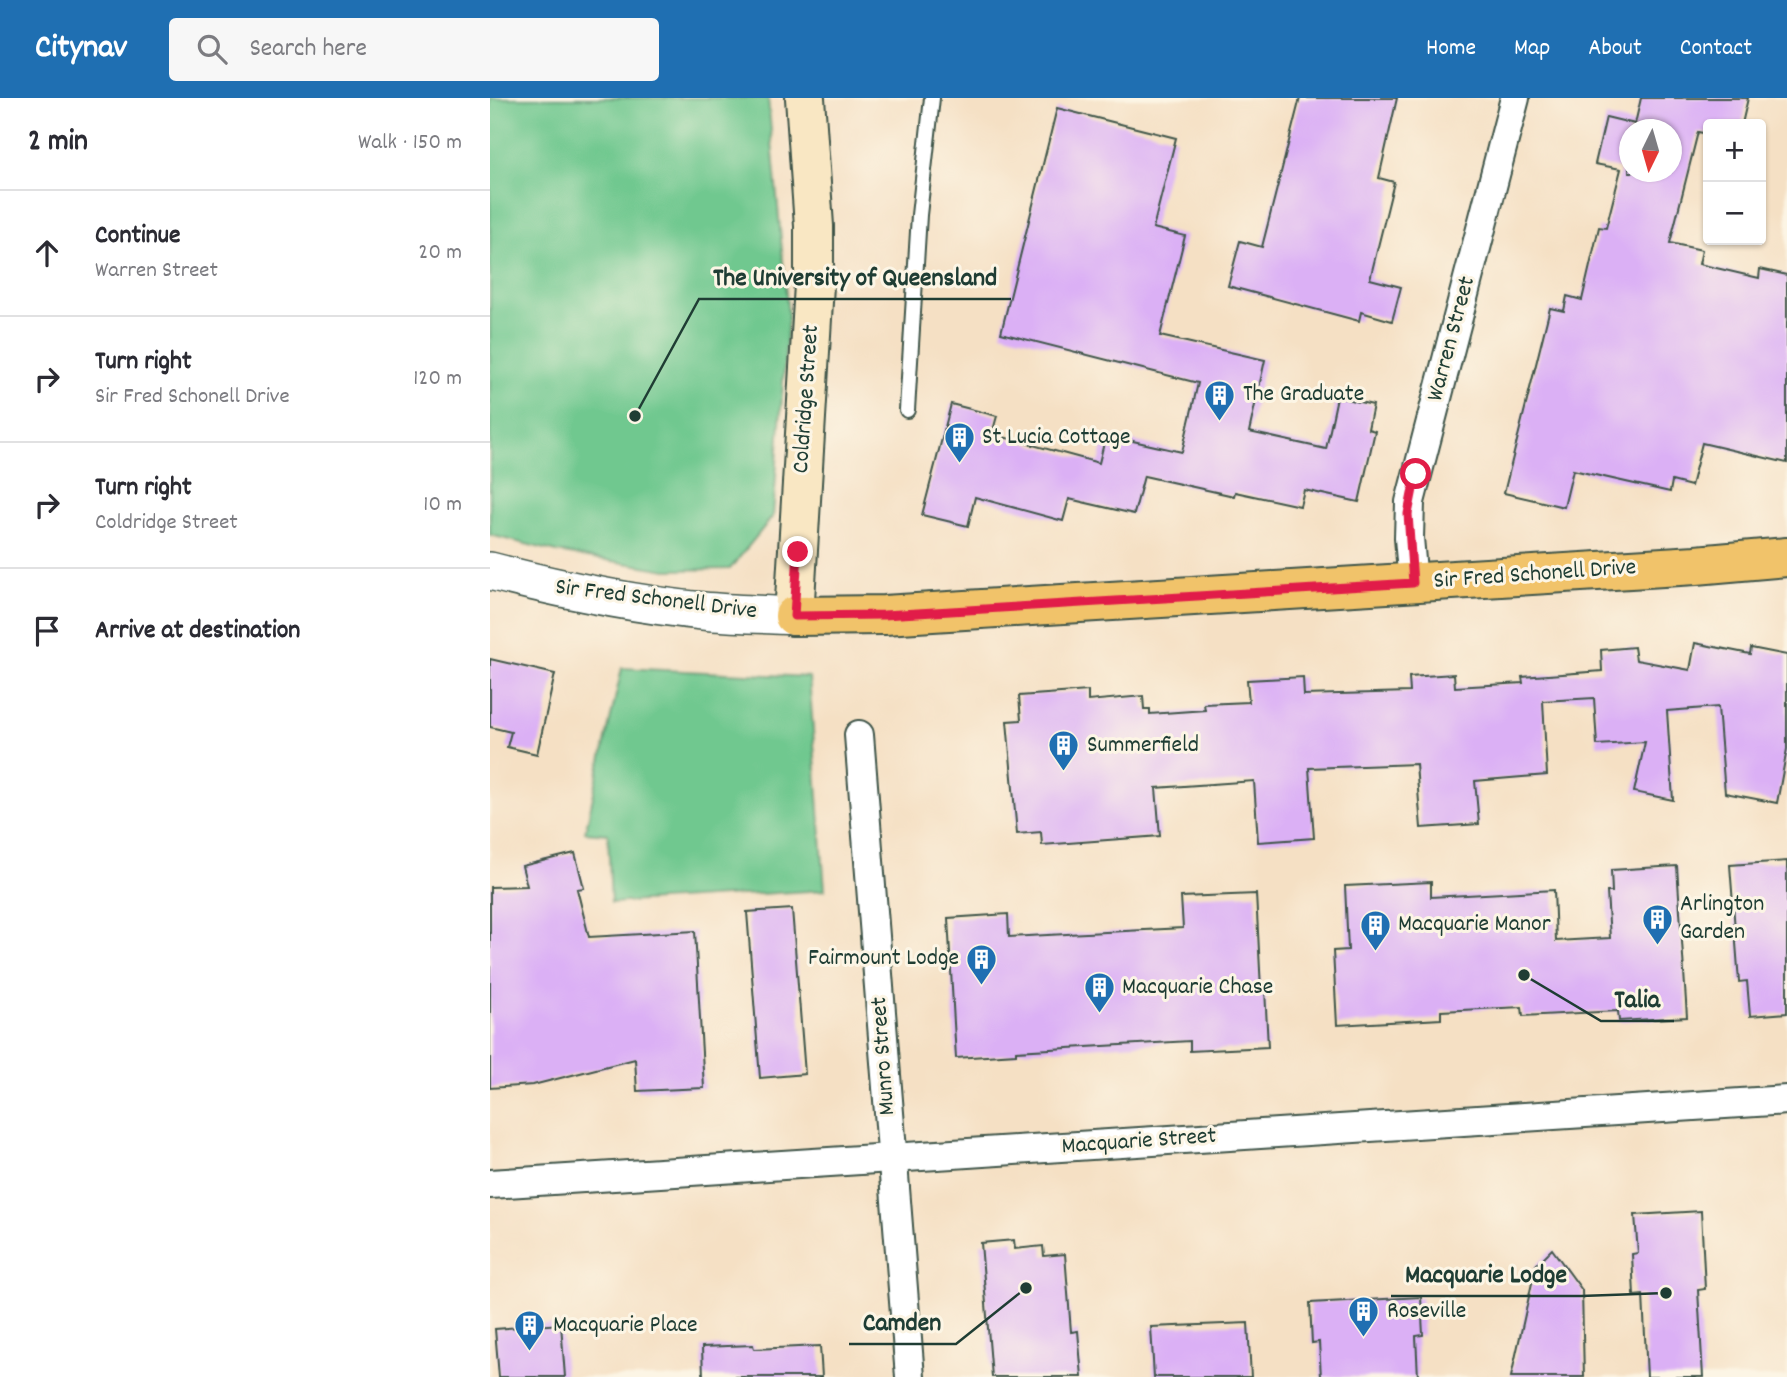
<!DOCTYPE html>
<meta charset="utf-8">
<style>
body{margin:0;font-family:Dekko,sans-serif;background:#f7f7f7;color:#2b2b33}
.controls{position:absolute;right:21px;top:21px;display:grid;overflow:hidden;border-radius:7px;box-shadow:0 2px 5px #0004}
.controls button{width:63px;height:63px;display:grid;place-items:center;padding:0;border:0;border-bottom:2px solid #e1e1e2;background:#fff;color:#2b2b33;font:35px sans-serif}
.compass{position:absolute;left:1129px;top:21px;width:63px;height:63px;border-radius:50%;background:#fff;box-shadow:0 2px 5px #0004;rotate:185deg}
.stop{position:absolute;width:21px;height:21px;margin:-16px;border:5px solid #e11d48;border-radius:50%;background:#fff}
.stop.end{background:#e11d48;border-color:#fff;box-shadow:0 2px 7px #0008}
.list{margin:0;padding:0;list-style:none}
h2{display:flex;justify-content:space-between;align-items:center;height:91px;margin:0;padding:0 28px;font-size:30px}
h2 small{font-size:23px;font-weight:400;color:#7c7c81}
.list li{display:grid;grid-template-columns:46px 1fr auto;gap:21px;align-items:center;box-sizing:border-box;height:126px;padding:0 28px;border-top:2px solid #e1e1e2}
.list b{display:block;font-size:26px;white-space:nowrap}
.list p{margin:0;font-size:23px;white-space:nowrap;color:#7c7c81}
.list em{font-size:23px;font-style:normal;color:#7c7c81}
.icon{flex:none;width:38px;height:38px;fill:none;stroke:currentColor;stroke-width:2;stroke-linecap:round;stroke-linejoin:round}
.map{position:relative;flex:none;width:1297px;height:1279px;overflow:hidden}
header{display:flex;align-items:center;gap:42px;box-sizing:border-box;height:98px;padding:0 35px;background:#1f6fb2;color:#fff}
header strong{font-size:33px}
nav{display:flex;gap:38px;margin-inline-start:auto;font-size:24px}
.search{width:490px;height:63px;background:#f7f7f7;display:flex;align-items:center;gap:18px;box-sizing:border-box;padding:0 24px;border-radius:7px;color:#7c7c81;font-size:26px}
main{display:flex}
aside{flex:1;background:#fff}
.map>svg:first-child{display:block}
</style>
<header>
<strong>Citynav</strong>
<div class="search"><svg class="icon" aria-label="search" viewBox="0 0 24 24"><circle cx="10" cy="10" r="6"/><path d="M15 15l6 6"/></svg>Search here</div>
<nav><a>Home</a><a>Map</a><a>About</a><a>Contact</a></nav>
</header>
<main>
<aside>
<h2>2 min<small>Walk · 150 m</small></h2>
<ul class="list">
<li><svg class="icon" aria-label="ahead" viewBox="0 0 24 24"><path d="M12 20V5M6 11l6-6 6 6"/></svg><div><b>Continue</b><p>Warren Street</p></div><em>20 m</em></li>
<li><svg class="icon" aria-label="right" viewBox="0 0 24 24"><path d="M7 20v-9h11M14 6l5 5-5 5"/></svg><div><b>Turn right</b><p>Sir Fred Schonell Drive</p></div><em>120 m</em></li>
<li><svg class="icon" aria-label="right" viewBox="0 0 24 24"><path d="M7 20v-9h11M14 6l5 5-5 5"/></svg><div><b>Turn right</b><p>Coldridge Street</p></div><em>10 m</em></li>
<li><svg class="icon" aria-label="arrive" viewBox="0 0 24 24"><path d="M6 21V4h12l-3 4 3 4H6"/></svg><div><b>Arrive at destination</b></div></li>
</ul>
</aside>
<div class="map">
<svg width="1297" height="1279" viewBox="0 0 1297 1279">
<rect width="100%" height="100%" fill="#fcf5e5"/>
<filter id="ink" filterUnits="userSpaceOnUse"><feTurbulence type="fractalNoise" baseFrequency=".0143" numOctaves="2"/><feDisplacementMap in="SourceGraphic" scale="14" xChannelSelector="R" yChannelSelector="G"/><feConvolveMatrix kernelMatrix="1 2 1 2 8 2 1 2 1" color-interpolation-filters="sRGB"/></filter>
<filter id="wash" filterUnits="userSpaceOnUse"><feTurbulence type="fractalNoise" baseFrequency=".00686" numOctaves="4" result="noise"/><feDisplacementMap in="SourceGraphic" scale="28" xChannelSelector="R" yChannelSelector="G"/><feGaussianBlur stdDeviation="1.57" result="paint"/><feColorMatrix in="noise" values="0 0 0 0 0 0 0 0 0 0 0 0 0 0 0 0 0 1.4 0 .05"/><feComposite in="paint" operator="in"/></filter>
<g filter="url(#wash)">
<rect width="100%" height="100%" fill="#f5e0c4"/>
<g fill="#6fc88f" stroke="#478262" stroke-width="2">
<path d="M 0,0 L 278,0 L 298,218 L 283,418 L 240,471 L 177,472 L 67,454 L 0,437 Z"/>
<path d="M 132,570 L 319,579 L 335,792 L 121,805 L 118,736 L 95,734 Z"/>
</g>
<g id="blocks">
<g fill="#dbb0f5" fill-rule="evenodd">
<path d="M 810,0 L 907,0 L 889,80 L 904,84 L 880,181 L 911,189 L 902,223 L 871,214 L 869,223 L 738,188 L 750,143 L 772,149 Z"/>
<path d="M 1151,0 L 1258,0 L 1252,26 L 1218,26 L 1218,36 L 1208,34 L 1180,145 L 1212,152 L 1209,166 L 1269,180 L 1270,171 L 1297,177 L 1297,365 L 1212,345 L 1201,388 L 1182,383 L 1180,394 L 1083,372 L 1074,409 L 1014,395 L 1060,210 L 1074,213 L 1077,198 L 1092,202 L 1109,129 L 1116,130 L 1131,71 L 1105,66 L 1116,19 L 1145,26 ZM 1139,32 L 1181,32 L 1181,74 L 1139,74 Z"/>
<path d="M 567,10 L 686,40 L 663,130 L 695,138 L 670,238 L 775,262 L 759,334 L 836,351 L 847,299 L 883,307 L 878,331 L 885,333 L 869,404 L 814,392 L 810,408 L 745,394 L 744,398 L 654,378 L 644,416 L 579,401 L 573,423 L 485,399 L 478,428 L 432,417 L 461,306 L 507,318 L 502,336 L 609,365 L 616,337 L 692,354 L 708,285 L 511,235 Z"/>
<path d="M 1205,545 L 1260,556 L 1261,550 L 1297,557 L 1297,651 L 1287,705 L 1235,695 L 1228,609 L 1177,613 L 1183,702 L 1144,694 L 1155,644 L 1107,647 L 1104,600 L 1053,603 L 1057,677 L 985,683 L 989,726 L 931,730 L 926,666 L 819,670 L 824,740 L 768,744 L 764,683 L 666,690 L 670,738 L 552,747 L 551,734 L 527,736 L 517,623 L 531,622 L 529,598 L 598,593 L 598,603 L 653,598 L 654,611 L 660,611 L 660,616 L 715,612 L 714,606 L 759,604 L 757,582 L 813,579 L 814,597 L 920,594 L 919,579 L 964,576 L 965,589 L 1033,585 L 1032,579 L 1112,573 L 1111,552 L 1144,549 L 1146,562 L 1200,572 Z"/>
<path d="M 0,561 L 65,576 L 47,656 L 17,649 L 21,634 L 0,629 Z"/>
<path d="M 85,755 L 94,790 L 87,791 L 99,839 L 205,833 L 214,990 L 147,993 L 145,961 L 43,987 L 0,990 L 0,789 L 37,788 L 32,768 Z"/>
<path d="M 1297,763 L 1297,915 L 1260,918 L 1257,883 L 1249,884 L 1240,767 Z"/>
<path d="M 1187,768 L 1197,919 L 1129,923 L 1128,913 L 1033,918 L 1032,909 L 951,913 L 951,921 L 847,927 L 843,853 L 858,852 L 855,788 L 941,784 L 941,799 L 1064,792 L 1066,843 L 1120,840 L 1117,794 L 1122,794 L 1121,772 Z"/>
<path d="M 766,796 L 771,891 L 775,891 L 778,949 L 700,953 L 700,943 L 526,953 L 526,956 L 466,960 L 458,820 L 518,816 L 519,839 L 693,830 L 691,799 Z"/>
<path d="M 302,811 L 315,976 L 270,980 L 257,814 Z"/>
<path d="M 1211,1113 L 1215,1191 L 1208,1192 L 1213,1279 L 1157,1279 L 1153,1197 L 1144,1198 L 1142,1156 L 1148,1155 L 1145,1117 Z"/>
<path d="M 524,1142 L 525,1151 L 553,1148 L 554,1158 L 575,1156 L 581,1234 L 588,1233 L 592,1279 L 502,1279 L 491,1145 Z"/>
<path d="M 1062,1151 L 1092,1192 L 1094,1279 L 1021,1279 L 1046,1167 Z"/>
<path d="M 931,1199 L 933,1237 L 926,1238 L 928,1279 L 831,1279 L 829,1244 L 822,1245 L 820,1205 Z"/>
<path d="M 758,1225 L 761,1279 L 664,1279 L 661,1229 Z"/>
<path d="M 71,1226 L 75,1279 L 9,1279 L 5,1231 Z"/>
<path d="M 263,1247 L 264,1251 L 330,1248 L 332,1279 L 213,1279 L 212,1249 Z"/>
</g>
</g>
</g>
<g filter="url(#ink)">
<use href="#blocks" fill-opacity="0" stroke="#3f554a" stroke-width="2"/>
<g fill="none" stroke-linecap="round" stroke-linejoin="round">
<defs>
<path id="service" d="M 417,312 L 429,117 L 442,0"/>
<g id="minor">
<path d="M 923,485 L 919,440 L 920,404 L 1025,0"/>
<path d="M 369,637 L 420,1279"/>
<path d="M 0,1086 L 1297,1002"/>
</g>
<path id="tertiary" d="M 0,473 C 70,491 141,506 213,513 C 243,516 274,516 304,518"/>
<path id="secondary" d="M 304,518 L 324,187 L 324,128 L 315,0"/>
<path id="primary" d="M 304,518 L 394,517 L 1206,467 L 1297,459"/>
</defs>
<use href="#service" stroke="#3f554a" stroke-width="18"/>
<use href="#minor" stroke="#3f554a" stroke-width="32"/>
<use href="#tertiary" stroke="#3f554a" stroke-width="40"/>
<use href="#secondary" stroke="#3f554a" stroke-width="42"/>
<use href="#primary" stroke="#3f554a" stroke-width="42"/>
<use href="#service" stroke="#fff" stroke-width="14"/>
<use href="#minor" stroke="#fff" stroke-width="28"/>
<use href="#tertiary" stroke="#fff" stroke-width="37"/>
<use href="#secondary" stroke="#f9e7c3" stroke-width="38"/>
<use href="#primary" stroke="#f1c36a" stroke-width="38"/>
</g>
</g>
<g fill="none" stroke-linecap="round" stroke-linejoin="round" filter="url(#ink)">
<path stroke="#e11d48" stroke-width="9" d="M 308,454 L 304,518 L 394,517 L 923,485 L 918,416 L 926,376"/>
</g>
<defs>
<symbol id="building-pin" viewBox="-11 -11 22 30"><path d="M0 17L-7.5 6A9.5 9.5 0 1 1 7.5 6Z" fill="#1f6fb2" stroke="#fcf5e5"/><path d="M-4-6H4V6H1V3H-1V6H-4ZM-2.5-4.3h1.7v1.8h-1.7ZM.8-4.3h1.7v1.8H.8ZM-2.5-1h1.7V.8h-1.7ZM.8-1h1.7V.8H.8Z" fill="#fff"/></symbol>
</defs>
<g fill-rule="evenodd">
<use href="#building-pin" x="712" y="280" width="35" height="47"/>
<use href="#building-pin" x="452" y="322" width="35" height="47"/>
<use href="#building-pin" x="556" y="630" width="35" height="47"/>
<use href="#building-pin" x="1150" y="804" width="35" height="47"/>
<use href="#building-pin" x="868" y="810" width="35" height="47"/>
<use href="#building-pin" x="474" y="844" width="35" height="47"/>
<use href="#building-pin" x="592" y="872" width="35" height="47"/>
<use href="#building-pin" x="856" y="1196" width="35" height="47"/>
<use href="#building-pin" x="22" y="1210" width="35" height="47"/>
</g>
<g text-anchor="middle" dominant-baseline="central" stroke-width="6" stroke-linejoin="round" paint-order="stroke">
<g font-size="24" fill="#1f3d34" stroke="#fcf5e5">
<text transform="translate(962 241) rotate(-75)">Warren Street</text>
<text transform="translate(317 301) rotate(-86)">Coldridge Street</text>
<text transform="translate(1045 477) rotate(-4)">Sir Fred Schonell Drive</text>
<text transform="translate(166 502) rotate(7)">Sir Fred Schonell Drive</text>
<text transform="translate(394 958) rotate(-94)">Munro Street</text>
<text transform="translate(649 1044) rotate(-4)">Macquarie Street</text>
</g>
<g font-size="24" fill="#1f3d34" stroke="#fcf5e5" text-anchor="start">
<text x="753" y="297">The Graduate</text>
<text x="492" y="340">St Lucia Cottage</text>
<text x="597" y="648">Summerfield</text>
<text x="1190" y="807">Arlington<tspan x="1190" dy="28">Garden</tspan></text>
<text x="908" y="827">Macquarie Manor</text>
<text x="469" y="861" text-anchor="end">Fairmount Lodge</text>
<text x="632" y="890">Macquarie Chase</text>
<text x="897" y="1214">Roseville</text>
<text x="63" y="1228">Macquarie Place</text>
</g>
</g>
<path fill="none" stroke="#1f3d34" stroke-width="2.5" d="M145 318L209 201H521M1034 877L1111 923H1184M1176 1195L1091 1198H901M536 1190L466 1246H359"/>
<g fill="#1f3d34" stroke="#fcf5e5" stroke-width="2.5">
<circle cx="145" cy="318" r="7"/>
<circle cx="1034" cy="877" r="7"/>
<circle cx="1176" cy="1195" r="7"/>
<circle cx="536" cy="1190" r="7"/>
</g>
<g font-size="26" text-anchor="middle" font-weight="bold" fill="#1f3d34" stroke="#fcf5e5" stroke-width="6" stroke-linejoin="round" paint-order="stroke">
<text x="365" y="187">The University of Queensland</text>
<text x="1147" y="909">Talia</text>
<text x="996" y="1184">Macquarie Lodge</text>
<text x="412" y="1232">Camden</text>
</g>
</svg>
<div class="controls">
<button>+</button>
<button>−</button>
</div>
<svg class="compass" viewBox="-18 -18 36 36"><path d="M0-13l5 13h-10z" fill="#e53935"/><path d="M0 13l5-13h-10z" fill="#7c7c81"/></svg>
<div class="stop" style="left:926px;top:376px"></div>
<div class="stop end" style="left:308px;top:454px"></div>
</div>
</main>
